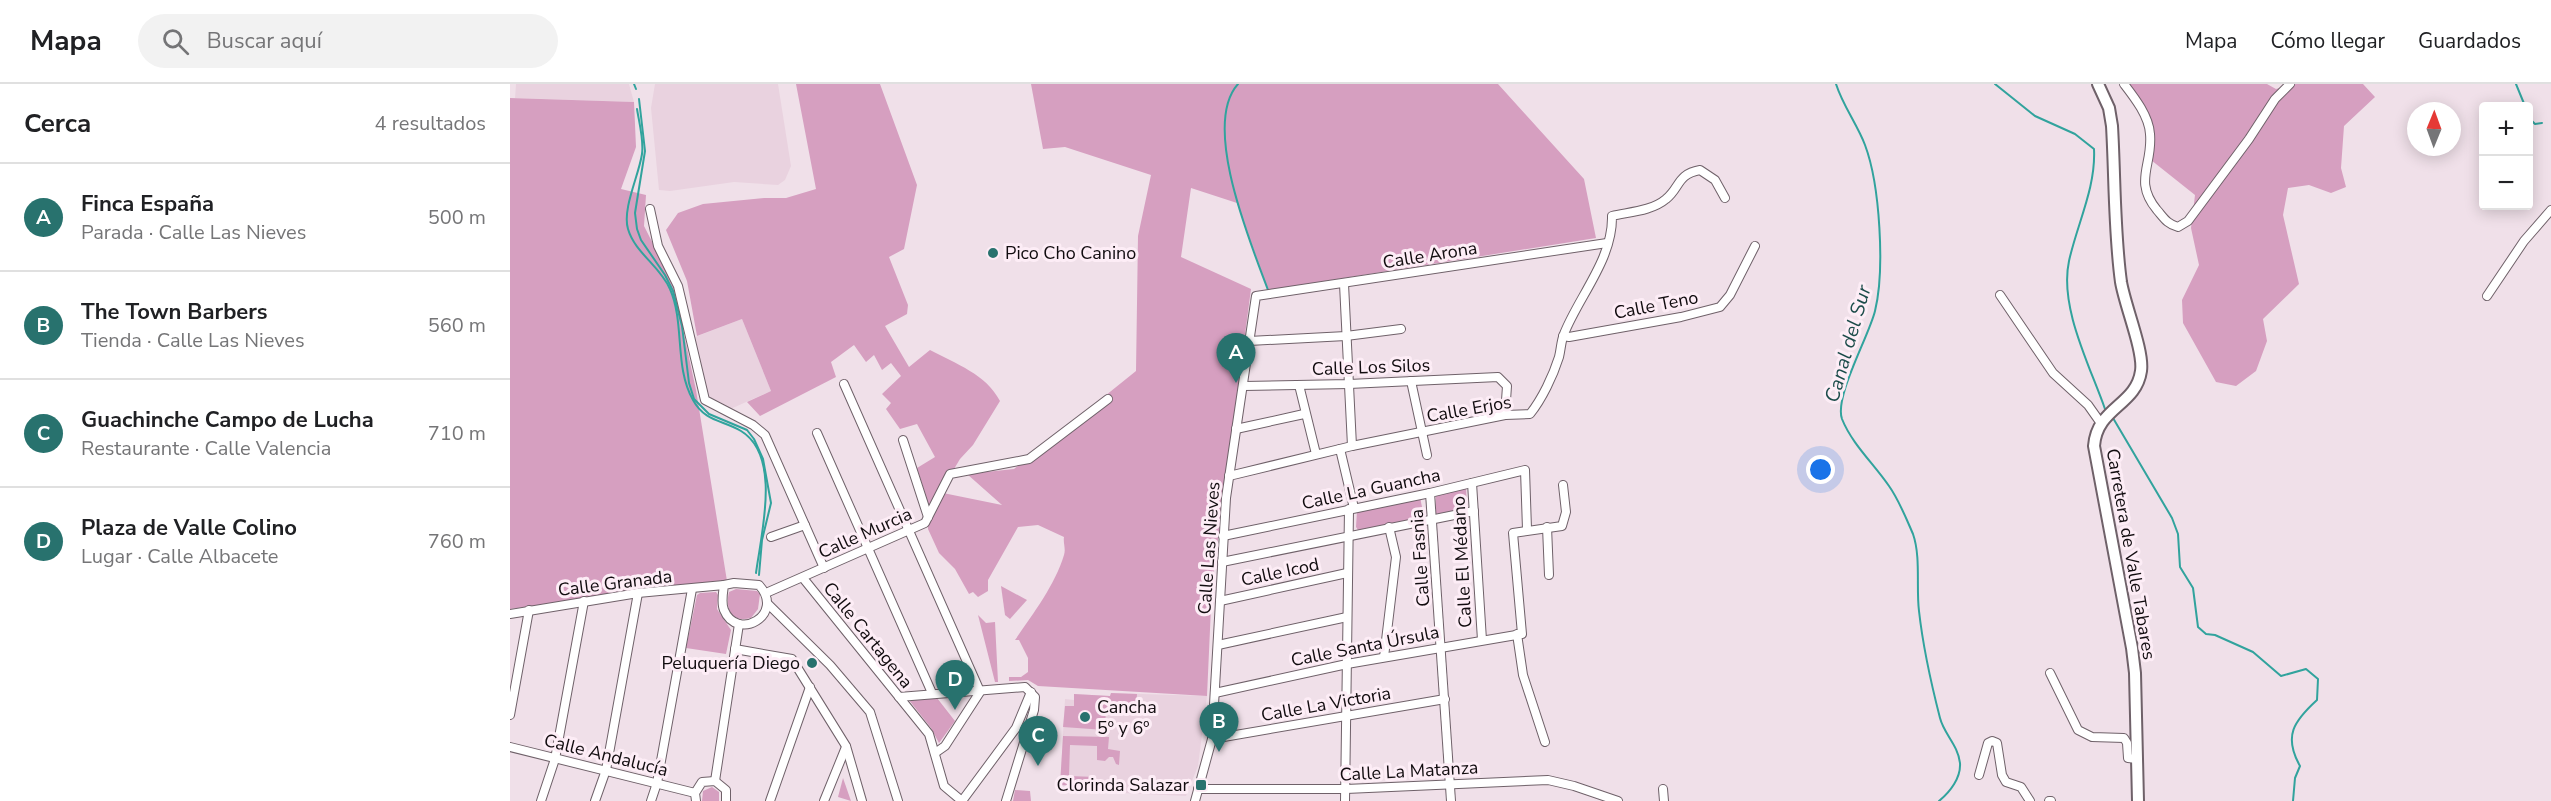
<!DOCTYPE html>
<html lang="es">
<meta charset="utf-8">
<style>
body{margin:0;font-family:"Nunito Sans",sans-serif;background:#f2f2f2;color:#202124}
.controls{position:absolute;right:18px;top:18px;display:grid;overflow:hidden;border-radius:6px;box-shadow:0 3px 15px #0003}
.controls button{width:54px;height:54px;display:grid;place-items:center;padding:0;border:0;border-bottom:2px solid #e0e0e0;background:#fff;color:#202124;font:30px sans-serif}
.compass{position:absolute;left:1897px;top:18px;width:54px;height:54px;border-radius:50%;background:#fff;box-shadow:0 3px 15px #0003;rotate:1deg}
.you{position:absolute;left:1311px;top:386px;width:21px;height:21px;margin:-15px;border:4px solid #fff;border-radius:50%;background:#1a73e8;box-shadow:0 0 0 9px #1a73e833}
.badge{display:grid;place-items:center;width:39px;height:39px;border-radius:50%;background:#28726e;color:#fff;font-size:20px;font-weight:700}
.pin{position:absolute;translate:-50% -50px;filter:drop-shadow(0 2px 3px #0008)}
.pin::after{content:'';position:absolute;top:32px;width:21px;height:18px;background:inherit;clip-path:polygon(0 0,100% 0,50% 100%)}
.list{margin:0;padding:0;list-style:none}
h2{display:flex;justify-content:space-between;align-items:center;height:78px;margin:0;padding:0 24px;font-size:26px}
h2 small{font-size:20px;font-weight:400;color:#757577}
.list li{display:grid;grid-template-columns:39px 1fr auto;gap:18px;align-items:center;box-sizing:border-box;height:108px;padding:0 24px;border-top:2px solid #e0e0e0}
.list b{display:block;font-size:22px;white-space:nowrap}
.list p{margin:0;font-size:20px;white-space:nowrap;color:#757577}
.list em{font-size:20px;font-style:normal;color:#757577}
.icon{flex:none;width:33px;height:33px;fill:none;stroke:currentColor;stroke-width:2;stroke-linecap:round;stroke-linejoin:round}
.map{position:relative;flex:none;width:2041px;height:717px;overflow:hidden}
header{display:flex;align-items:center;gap:36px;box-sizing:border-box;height:84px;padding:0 30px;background:#fff;border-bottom:2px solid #e0e0e0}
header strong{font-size:28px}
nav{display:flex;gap:33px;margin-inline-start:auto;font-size:21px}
.search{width:420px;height:54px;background:#f2f2f2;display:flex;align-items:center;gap:15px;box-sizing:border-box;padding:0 21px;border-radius:33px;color:#757577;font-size:22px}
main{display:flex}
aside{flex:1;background:#fff}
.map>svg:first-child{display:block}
</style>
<header>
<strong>Mapa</strong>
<div class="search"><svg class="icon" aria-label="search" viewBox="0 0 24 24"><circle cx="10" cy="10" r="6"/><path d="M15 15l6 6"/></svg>Buscar aquí</div>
<nav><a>Mapa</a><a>Cómo llegar</a><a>Guardados</a></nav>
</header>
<main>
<aside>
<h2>Cerca<small>4 resultados</small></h2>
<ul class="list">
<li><span class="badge">A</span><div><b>Finca España</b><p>Parada · Calle Las Nieves</p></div><em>500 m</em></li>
<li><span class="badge">B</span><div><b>The Town Barbers</b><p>Tienda · Calle Las Nieves</p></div><em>560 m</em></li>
<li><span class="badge">C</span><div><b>Guachinche Campo de Lucha</b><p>Restaurante · Calle Valencia</p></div><em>710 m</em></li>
<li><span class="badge">D</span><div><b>Plaza de Valle Colino</b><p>Lugar · Calle Albacete</p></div><em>760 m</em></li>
</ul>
</aside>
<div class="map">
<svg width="2041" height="717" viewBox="0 0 2041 717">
<rect width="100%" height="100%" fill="#f0e0e9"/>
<g fill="#e9d2df">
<path d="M 6,0 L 119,0 L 124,18 L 5,14 Z"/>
<path d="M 145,0 L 268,0 L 281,82 L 275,96 L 268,101 L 224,98 L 160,107 L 149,106 L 141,24 Z"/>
<path d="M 232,235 L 261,307 L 216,327 L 195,316 L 180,255 Z"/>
<path d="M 601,609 L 697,612 L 688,682 L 676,712 L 550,706 L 555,615 L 564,616 L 564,610 L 600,612 Z"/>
</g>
<g fill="#d69fc0">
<path d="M 286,0 L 370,0 L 407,101 L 394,165 L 379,173 L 398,221 L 397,230 L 375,242 L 399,283 L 420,266 C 446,280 476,290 490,317 L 463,361 L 450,375 L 420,425 L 407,384 L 425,373 L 407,340 L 390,345 L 376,325 L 381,319 L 372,310 L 391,292 L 381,279 L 372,286 L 364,271 L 356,278 L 344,261 L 321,278 L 326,293 L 250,332 L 237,318 L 261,307 L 232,235 L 187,252 L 177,197 L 156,146 L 168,129 L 193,120 L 254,114 L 276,114 L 306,105 Z"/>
<path d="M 521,0 L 988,0 L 1074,95 L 1086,154 L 758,206 L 727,119 L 681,104 L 671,173 L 741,205 L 702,501 L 697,612 L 528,602 L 518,596 L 499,597 L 499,593 L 511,593 L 518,588 L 518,574 L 509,556 L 505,556 C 523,530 545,501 554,471 C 556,465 553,459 554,453 L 528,441 L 508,443 L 478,496 L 478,507 L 468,513 L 463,508 L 459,510 L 445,485 L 429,469 L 418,445 L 418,439 L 433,409 L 492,421 L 457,390 L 504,385 L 626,287 L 628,152 L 641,91 L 555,63 L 533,65 Z"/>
<path d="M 1618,0 L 1757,0 L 1766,5 L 1783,0 L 1853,0 L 1865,13 L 1834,42 L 1831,84 L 1836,103 L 1821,109 L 1799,101 L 1778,104 L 1773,131 L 1789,200 L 1753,235 L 1757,257 L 1746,287 L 1726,302 L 1706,298 L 1673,239 L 1672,216 L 1689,181 L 1681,144 L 1685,111 L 1641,76 C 1647,38 1637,31 1618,0 Z"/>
<path d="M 0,14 L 124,18 L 126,63 L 111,105 L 136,111 L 134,142 L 163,199 L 186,306 L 217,497 L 0,525 Z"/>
<path d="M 956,403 L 957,425 L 925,430 L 926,410 Z"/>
<path d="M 910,413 L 914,433 L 848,446 L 846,443 L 847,427 Z"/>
<path d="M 491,502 L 517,516 L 500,535 L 495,531 Z"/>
<path d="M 226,505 L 247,507 L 250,510 L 248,525 L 241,534 C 221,539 215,525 219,508 Z"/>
<path d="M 206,508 L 208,511 L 207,525 L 221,546 L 216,570 L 176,564 L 187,511 L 190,509 Z"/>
<path d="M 468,531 L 476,539 L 485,538 L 488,598 L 485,598 Z"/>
<path d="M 601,609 L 627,610 L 626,629 L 619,629 L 615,622 L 609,624 L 607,628 L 600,628 L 600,624 L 596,624 L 595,646 L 553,643 L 555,622 L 564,622 L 564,610 L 600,612 Z"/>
<path d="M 427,614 L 445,637 L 429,659 L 421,644 L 399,616 Z"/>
<path d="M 553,652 L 599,653 L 598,665 L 610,667 L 609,681 L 606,680 L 603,673 L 599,673 L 595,677 L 587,676 L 587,662 L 560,661 L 559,692 L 586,693 L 586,702 L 550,701 Z"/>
<path d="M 333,694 L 341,717 L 328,713 Z"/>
<path d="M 202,703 L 209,708 L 209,717 L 192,717 L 193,707 Z"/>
<path d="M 505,706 L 520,707 L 521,717 L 503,717 Z"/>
</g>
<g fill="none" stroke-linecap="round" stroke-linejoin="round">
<g stroke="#31a39d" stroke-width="2">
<path d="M 124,0 L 126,5"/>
<path d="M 728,0 C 691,41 741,160 758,206"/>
<path d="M 1326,0 C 1333,22 1347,40 1355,61 C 1370,101 1375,186 1365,227 C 1359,252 1324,313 1332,335 C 1342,360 1364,380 1379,402 C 1389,416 1396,434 1403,450 C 1411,473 1406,503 1409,527 C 1413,563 1421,599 1430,634 C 1434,650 1448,661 1450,679 C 1451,694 1440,708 1429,717"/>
<path d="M 1485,0 L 1525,32 L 1565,50 L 1584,65 C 1586,104 1567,140 1559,177 C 1549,223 1580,282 1595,325"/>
<path d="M 2006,0 L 2015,22"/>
<path d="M 129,15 L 135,67 L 125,129 L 127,145 L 131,156 L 155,191 L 163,207 L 172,242 L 179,299 L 184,315 L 199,330 L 237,346 L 244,355 L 253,375 L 261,419 L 252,456 L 249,491"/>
<path d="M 127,25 C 129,38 134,56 132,70 C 129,91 112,125 118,145 C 125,169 150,182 160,205 C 175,239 164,283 183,316 C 195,338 213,336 231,347 C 272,372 251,450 246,489"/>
<path d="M 2018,33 L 2025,40 L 2032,39"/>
<path d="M 1603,334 L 1662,434 L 1668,450 L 1670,483 L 1683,504 L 1688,543 L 1696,550 L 1705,551 L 1743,568 L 1771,592 L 1796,585 L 1808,595 L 1807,616 C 1784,637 1773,652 1790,682 L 1785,694 L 1783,717"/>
</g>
<defs>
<g id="minor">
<path d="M 1614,0 C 1624,13 1639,32 1640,50 C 1643,81 1623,97 1647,126 C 1654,134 1657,140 1668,143 L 1678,137 L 1739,55 L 1765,15 L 1780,0"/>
<path d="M 140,125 L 148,162 L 168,202 L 195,316 L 243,341 L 255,351 L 314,484"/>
<path d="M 834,200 L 842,362"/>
<path d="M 1490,211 L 1543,289 L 1578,321 L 1590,338"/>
<path d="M 1977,212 L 2014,157 L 2041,126"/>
<path d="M 1053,252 L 1059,253 L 1171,233 L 1210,223 L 1220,211 L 1245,162"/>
<path d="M 739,257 L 836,252 L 891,245"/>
<path d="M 901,297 L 917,371"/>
<path d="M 334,300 L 469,605 L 470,608 L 435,662 L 425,669"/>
<path d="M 789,301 L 806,370"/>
<path d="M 734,302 L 839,300 L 988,293 L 997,302 L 995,331"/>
<path d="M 726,345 L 794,330"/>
<path d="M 307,349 L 422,609"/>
<path d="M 393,356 L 418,433"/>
<path d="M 830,365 L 844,424"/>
<path d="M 719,392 L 842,362 L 995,331 L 1020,330 C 1032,315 1043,292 1049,273 C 1051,265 1051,257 1054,250 C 1069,212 1103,175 1102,132 C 1119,128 1142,127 1156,115 C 1170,104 1167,90 1190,86 L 1205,96 L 1215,114"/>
<path d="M 962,399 L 972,556"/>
<path d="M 920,409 L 941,717"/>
<path d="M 1037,443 L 1039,491"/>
<path d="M 713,452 L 920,409 L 1015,386 L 1017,445"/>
<path d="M 261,453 L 295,441"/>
<path d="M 712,478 L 964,427"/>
<path d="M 293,494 L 419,650 L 434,702 L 452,717"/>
<path d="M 224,499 L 249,501 C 276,531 227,558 214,526 C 211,519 213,508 214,501 Z"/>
<path d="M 256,509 L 415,439 L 440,390 L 519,375 L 598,315"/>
<path d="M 710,517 L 837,489"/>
<path d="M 258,520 L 320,581 L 360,628 L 388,717"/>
<path d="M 0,530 L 128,509 L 214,501"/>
<path d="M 1007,550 L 1013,591 L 1035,658"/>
<path d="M 708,561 L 837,533"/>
<path d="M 225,565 L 282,575 L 336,662 L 352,717"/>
<path d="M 874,573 L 886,473 L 879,443"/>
<path d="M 1540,589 L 1568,646 L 1582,653 L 1614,654 L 1617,659 L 1618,674 L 1627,675"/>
<path d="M 705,609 L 837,580 L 1012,550 L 1003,449 L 1052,442 L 1056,428 L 1053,401"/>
<path d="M 389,613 L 515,603 L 525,613 L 524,626 L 496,717"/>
<path d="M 0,631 L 19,526"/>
<path d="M 702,655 L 935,615"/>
<path d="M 0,663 L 185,709"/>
<path d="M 1469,691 L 1478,659 L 1482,657 L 1487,659 L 1492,691 L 1496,698 L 1511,703 L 1520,717"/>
<path d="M 205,697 L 229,540"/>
<path d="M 688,705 L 836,705 L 1038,696 L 1064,702 L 1108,717"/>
<path d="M 1153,705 L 1154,717"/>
<path d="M 31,717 L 45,675 L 74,517"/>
<path d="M 85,717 L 96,686 L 128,509"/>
<path d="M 141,717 L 147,699 L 182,505"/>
<path d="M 186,717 L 185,709 L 192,698 L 205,697 L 216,706 L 216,717"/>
<path d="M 260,717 L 300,603"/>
<path d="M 314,717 L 336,663"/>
<path d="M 452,717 L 506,644 L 521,608"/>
<path d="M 685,717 L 702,655 L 716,414 L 746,212 L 1097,159"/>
<path d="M 835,717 L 839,425"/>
<path d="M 1539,717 L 1541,717"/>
</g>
<path id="secondary" d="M 1588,0 L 1599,24 L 1602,42 C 1605,93 1604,147 1611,198 C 1615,222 1634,267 1631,287 C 1626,322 1587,323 1584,362 L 1622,564 L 1625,589 L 1628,717"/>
</defs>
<use href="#minor" stroke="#6f6169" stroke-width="10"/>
<use href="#secondary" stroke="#6f6169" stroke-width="14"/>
<use href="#minor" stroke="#fff" stroke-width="8"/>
<use href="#secondary" stroke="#fff" stroke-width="10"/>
</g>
<g fill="#28726e" stroke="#fdedf6" stroke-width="2">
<circle cx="483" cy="169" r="6"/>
<circle cx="302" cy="579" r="6"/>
<circle cx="575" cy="633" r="6"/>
<rect x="685" y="695" width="12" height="12" rx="3"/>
</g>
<g text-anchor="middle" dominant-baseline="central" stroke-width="6" stroke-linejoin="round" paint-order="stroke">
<g font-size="18" fill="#110c0f" stroke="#fdedf6" text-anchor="start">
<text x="495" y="169">Pico Cho Canino</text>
<text x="290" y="579" text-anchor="end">Peluquería Diego</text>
<text x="587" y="623">Cancha<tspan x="587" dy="21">5º y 6º</tspan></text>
<text x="679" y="701" text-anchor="end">Clorinda Salazar</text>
</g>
<g font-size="18" fill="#110c0f" stroke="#fdedf6">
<text transform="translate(920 171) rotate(-9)">Calle Arona</text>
<text transform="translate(1146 221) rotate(-11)">Calle Teno</text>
<text transform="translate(861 283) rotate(-2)">Calle Los Silos</text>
<text transform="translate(959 325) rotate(-10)">Calle Erjos</text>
<text transform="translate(861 405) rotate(-12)">Calle La Guancha</text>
<text transform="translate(355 449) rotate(-24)">Calle Murcia</text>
<text transform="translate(699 464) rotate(-86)">Calle Las Nieves</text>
<text transform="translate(1621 470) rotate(80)">Carretera de Valle Tabares</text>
<text transform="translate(910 474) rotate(-94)">Calle Fasnia</text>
<text transform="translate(952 478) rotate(-93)">Calle El Médano</text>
<text transform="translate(770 488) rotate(-12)">Calle Icod</text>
<text transform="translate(105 499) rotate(-7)">Calle Granada</text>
<text transform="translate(358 551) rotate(51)">Calle Cartagena</text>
<text transform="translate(855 562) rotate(-11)">Calle Santa Úrsula</text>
<text transform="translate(816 620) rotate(-10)">Calle La Victoria</text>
<text transform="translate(96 671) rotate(14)">Calle Andalucía</text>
<text transform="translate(899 687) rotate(-3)">Calle La Matanza</text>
</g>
<g font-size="20" font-style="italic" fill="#1c4c4a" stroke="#fdedf6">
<text transform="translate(1338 260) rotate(-74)">Canal del Sur</text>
</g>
</g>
</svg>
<div class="controls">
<button>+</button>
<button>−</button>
</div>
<svg class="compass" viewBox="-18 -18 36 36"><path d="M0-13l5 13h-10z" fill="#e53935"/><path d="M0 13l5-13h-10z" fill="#757577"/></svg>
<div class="you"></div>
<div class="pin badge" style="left:726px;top:299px">A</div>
<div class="pin badge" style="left:709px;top:668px">B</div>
<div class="pin badge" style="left:528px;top:682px">C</div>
<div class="pin badge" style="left:445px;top:626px">D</div>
</div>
</main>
